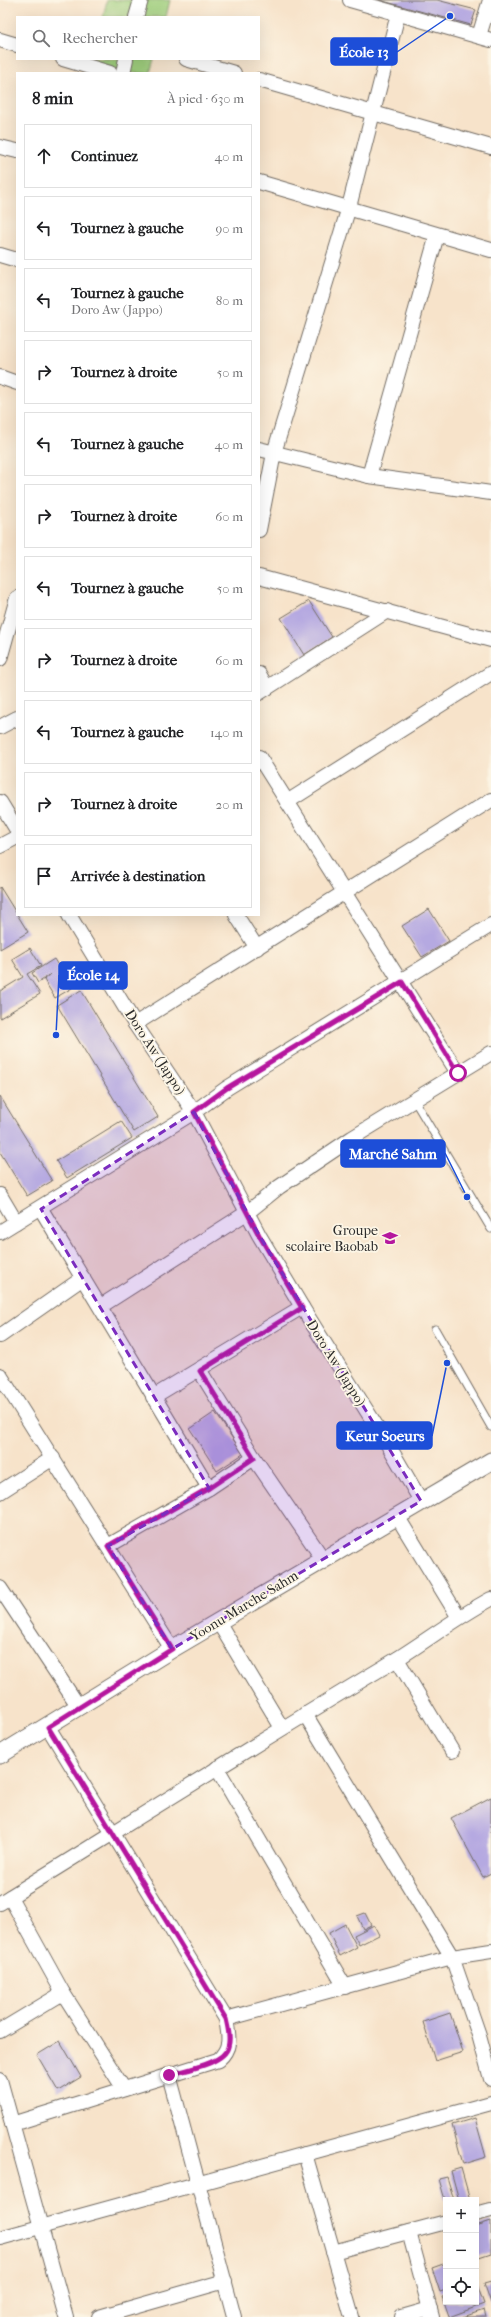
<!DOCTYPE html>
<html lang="fr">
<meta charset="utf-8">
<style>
body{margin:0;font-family:"IM FELL French Canon",serif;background:#f2f2f2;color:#202124}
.controls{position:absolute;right:12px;bottom:12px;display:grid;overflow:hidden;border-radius:0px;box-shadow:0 4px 16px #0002}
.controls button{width:36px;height:36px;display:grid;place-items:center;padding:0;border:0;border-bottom:1px solid #e0e0e0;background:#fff;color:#202124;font:20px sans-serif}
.stop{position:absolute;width:12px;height:12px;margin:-9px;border:3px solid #b5179e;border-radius:50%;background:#fff}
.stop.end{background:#b5179e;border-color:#fff;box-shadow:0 1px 4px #0008}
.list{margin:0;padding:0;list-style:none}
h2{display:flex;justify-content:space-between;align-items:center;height:52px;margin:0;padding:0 16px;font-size:17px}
h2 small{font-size:13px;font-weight:400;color:#757577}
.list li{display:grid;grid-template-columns:26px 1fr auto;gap:12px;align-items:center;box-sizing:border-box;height:64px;margin:0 8px 8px;padding:0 8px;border:1px solid #e0e0e0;border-radius:0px}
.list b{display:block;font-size:15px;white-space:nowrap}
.list p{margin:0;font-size:13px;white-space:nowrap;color:#757577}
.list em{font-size:13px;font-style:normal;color:#757577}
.icon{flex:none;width:22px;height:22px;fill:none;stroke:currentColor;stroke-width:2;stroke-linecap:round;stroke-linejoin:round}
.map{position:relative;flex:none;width:491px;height:2317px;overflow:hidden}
.search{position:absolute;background:#fff;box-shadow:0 4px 16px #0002;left:16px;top:16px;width:244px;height:44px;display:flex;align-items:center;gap:10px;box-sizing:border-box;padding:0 14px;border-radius:0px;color:#757577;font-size:15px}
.panel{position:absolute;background:#fff;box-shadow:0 4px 16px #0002;left:16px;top:72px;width:244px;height:844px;border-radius:0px}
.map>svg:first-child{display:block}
</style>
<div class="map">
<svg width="491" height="2317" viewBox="0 0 491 2317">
<rect width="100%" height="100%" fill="#fcf5e5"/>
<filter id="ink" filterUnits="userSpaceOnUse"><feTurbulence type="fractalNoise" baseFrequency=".025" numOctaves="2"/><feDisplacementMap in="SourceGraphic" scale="8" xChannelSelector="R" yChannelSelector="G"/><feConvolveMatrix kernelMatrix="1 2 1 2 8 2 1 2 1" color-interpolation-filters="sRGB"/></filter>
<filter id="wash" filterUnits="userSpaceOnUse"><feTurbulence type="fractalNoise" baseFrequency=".012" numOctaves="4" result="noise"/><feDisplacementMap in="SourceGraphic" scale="16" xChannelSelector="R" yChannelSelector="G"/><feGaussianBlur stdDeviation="0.9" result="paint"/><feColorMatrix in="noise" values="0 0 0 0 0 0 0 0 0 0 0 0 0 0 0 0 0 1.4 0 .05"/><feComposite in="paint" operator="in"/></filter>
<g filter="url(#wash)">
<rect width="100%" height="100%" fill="#f7e3ca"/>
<g fill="#9fce7d" stroke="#657c54">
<path d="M 107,0 L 170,0 L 166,17 L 103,17 Z"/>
<path d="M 92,59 L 154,59 L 150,73 L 89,73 Z"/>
</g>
<g id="blocks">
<g fill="#b5a9e1">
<path d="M 379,0 L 437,0 L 476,10 L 471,25 Z"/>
<path d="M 309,601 L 332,637 L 304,655 L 281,618 Z"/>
<path d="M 0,887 L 28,932 L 0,949 Z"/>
<path d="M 429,909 L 449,941 L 422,957 L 402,926 Z"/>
<path d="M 30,948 L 41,966 L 27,974 L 40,994 L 0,1018 L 0,991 L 23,977 L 12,959 Z"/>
<path d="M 54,959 L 72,988 L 55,998 L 44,980 L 51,974 L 38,983 L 32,973 Z"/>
<path d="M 81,990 L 158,1117 L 134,1132 L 57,1005 Z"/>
<path d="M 0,1096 L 52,1181 L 27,1196 L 0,1152 Z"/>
<path d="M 121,1121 L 132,1138 L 67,1178 L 56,1161 Z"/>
<path d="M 215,1412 L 243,1454 L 217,1471 L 190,1429 Z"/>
<path d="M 491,1797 L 491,1873 L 483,1877 L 451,1818 Z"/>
<path d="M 365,1913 L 371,1925 L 363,1929 L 357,1916 Z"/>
<path d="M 345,1924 L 357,1947 L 340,1956 L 329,1933 Z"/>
<path d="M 374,1925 L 379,1935 L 359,1945 L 354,1935 Z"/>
<path d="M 450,2013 L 463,2052 L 435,2061 L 423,2022 Z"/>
<path d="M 60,2041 L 81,2077 L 58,2091 L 37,2055 Z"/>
<path d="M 475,2118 L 486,2157 L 463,2164 L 452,2125 Z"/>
<path d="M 461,2168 L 470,2200 L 459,2200 L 451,2171 Z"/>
<path d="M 447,2177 L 454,2200 L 445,2200 L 439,2179 Z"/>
<path d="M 491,2221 L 491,2253 L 476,2258 L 476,2226 Z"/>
<path d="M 446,2263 L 446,2290 L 440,2292 L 432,2268 Z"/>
<path d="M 491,2281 L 491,2303 L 484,2283 Z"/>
<path d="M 476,2282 L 484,2304 L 449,2317 L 442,2297 L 446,2296 L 446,2302 L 476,2302 Z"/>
<path d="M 484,2310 L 486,2317 L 463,2317 Z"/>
</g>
</g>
</g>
<g filter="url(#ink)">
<use href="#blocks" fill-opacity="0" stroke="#726b63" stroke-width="1"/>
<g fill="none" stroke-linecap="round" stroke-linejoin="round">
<defs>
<g id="service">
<path d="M 414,1100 L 491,1229"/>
<path d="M 435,1329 L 491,1427"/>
</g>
<g id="minor">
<path d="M 350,0 L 491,40"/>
<path d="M 136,17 L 141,0"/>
<path d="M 479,36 L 490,0"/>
<path d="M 0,40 L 17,45"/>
<path d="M 63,59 L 110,73"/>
<path d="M 186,59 L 234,73"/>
<path d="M 123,73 L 126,59"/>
<path d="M 259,80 L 491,147"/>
<path d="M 0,147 L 17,151"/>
<path d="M 259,182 L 491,250"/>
<path d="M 0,255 L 17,260"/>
<path d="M 0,377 L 17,383"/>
<path d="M 259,449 L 369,476 L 491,493"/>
<path d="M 369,476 L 437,235"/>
<path d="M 259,530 L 274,453 L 349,207 L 398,14"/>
<path d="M 259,577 L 491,640"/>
<path d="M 0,659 L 17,598"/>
<path d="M 259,674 L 267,688"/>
<path d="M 259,693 L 387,611"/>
<path d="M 0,727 L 17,718"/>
<path d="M 259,757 L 458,1073"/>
<path d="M 0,802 L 17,830"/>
<path d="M 287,802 L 491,673"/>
<path d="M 0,846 L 17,837"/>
<path d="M 69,915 L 135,1024 L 194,1112 L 259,1235 L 302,1307 L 390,1448 L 421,1501"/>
<path d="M 236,915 L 257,948"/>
<path d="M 135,1024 L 491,800"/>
<path d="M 0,1195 L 16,1222"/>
<path d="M 41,1209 L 209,1488"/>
<path d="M 0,1232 L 194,1112 L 227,1088 L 491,925"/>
<path d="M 101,1306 L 248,1212 L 279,1187 L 352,1138 L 491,1053"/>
<path d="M 0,1336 L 83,1278"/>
<path d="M 200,1371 L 254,1458 L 323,1559"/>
<path d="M 0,1375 L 172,1649"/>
<path d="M 153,1397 L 302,1307"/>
<path d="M 0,1492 L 53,1458"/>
<path d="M 397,1516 L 458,1616"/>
<path d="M 108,1546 L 209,1488 L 254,1458"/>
<path d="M 0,1588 L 79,1707"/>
<path d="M 219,1623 L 282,1728"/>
<path d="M 397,1659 L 452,1751"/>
<path d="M 305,1714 L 452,1957 L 479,2035 L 491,2079"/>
<path d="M 217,1768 L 345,1987"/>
<path d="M 10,1897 L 63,1993 L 124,2089"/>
<path d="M 0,1903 C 128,1824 255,1744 384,1667 C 421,1645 452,1620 491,1599"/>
<path d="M 226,2019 L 452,1957 L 491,1951"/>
<path d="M 0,2031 L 63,1993"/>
<path d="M 169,2075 L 234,2317"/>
<path d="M 0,2080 L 66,2317"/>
<path d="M 12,2124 L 218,2060 C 232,2048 229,2036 226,2019 L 48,1727"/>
<path d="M 305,2154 L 352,2317"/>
<path d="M 476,2214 L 491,2210"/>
<path d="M 409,2232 L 432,2317"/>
<path d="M 0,2238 L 491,2103"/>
<path d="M 333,2252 L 446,2222"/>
<path d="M 99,2317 L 225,2281"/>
<path d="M 402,2317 L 430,2309"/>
</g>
<path id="tertiary" d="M 0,1755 L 172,1649 L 491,1461"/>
</defs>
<use href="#service" stroke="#726b63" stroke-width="9"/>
<use href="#minor" stroke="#726b63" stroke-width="16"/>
<use href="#tertiary" stroke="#726b63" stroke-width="19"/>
<use href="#service" stroke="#fff" stroke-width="7"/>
<use href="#minor" stroke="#fff" stroke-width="14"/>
<use href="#tertiary" stroke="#fff" stroke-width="17"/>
</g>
</g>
<g fill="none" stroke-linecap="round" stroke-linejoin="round" filter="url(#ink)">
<path stroke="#b5179e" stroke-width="5" d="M 169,2075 C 184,2070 224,2064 228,2047 C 231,2038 228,2028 226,2019 L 48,1727 L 172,1649 L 108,1546 L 209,1488 L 254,1458 L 200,1371 L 302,1308 L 259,1235 L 194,1112 L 227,1088 L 402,982 L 458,1073"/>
</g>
<path fill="#7b2cbf" fill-opacity="0.2" stroke="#7b2cbf" stroke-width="3" stroke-dasharray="8 5" stroke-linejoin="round" d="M 194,1112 L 259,1235 L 421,1501 L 172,1649 L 108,1546 L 209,1488 L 41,1209 Z"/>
<defs>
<symbol id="school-bare" viewBox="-9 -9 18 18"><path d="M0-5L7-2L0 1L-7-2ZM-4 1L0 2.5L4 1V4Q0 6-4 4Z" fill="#b5179e" stroke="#fcf5e5" stroke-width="2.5" paint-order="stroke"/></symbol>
</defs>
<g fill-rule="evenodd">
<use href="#school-bare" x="379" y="1227" width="22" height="22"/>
</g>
<g text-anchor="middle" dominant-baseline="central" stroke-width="3.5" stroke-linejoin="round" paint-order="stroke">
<g font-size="14" fill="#2b2b2b" stroke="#fcf5e5">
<text transform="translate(155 1052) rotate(57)">Doro Aw (Jappo)</text>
<text transform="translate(336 1363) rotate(58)">Doro Aw (Jappo)</text>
<text transform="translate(244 1606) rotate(-31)">Yoonu Marche Sahm</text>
</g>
<g font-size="14" fill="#2b2b2b" stroke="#fcf5e5" text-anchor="end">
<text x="378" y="1230">Groupe<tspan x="378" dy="16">scolaire Baobab</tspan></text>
</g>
</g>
<path fill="none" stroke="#1d4ed8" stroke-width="1.5" d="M450 16L397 52M56 1035L59 975M467 1197L445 1153M447 1363L432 1436"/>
<g fill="#1d4ed8" stroke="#fcf5e5" stroke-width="1.5">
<circle cx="450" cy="16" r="4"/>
<circle cx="56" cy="1035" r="4"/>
<circle cx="467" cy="1197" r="4"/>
<circle cx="447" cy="1363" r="4"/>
</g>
<g fill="#1d4ed8" stroke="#1d4ed8" stroke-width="1.5">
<rect x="331" y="38" width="66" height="27" rx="4"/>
<rect x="59" y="962" width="68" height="27" rx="4"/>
<rect x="341" y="1140" width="104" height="27" rx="4"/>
<rect x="337" y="1422" width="95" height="27" rx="4"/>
</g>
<g font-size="15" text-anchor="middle" font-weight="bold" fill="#fff">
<text x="364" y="57">École 13</text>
<text x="93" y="980">École 14</text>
<text x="393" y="1159">Marché Sahm</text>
<text x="385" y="1441">Keur Soeurs</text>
</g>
</svg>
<div class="controls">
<button>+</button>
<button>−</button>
<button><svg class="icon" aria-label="locate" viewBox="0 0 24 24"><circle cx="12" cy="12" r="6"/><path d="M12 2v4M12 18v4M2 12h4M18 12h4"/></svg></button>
</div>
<div class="stop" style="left:458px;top:1073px"></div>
<div class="stop end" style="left:169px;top:2075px"></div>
<div class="search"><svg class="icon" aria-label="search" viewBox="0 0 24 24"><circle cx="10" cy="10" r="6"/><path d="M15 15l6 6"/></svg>Rechercher</div>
<section class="panel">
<h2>8 min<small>À pied · 630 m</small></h2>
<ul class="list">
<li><svg class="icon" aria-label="ahead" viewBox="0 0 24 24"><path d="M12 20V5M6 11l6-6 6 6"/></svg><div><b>Continuez</b></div><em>40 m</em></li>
<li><svg class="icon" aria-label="left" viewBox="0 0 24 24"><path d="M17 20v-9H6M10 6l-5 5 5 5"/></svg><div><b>Tournez à gauche</b></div><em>90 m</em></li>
<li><svg class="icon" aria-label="left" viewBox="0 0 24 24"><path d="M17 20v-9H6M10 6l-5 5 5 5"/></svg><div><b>Tournez à gauche</b><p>Doro Aw (Jappo)</p></div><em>80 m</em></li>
<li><svg class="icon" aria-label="right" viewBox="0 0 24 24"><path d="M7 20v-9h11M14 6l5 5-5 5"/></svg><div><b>Tournez à droite</b></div><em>50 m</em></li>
<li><svg class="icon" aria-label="left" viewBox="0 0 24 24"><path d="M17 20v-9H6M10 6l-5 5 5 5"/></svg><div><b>Tournez à gauche</b></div><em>40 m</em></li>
<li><svg class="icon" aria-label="right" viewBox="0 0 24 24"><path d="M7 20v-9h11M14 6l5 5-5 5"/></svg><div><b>Tournez à droite</b></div><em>60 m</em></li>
<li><svg class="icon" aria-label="left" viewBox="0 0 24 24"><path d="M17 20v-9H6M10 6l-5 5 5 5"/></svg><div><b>Tournez à gauche</b></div><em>50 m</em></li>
<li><svg class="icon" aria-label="right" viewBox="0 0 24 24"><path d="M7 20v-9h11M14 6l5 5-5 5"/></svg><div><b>Tournez à droite</b></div><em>60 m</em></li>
<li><svg class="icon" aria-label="left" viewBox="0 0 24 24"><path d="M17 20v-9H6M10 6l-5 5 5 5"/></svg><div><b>Tournez à gauche</b></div><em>140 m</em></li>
<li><svg class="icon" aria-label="right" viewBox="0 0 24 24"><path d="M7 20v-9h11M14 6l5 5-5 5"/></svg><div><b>Tournez à droite</b></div><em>20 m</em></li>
<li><svg class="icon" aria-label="arrive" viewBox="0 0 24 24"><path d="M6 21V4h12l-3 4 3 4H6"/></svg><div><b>Arrivée à destination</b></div></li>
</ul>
</section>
</div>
